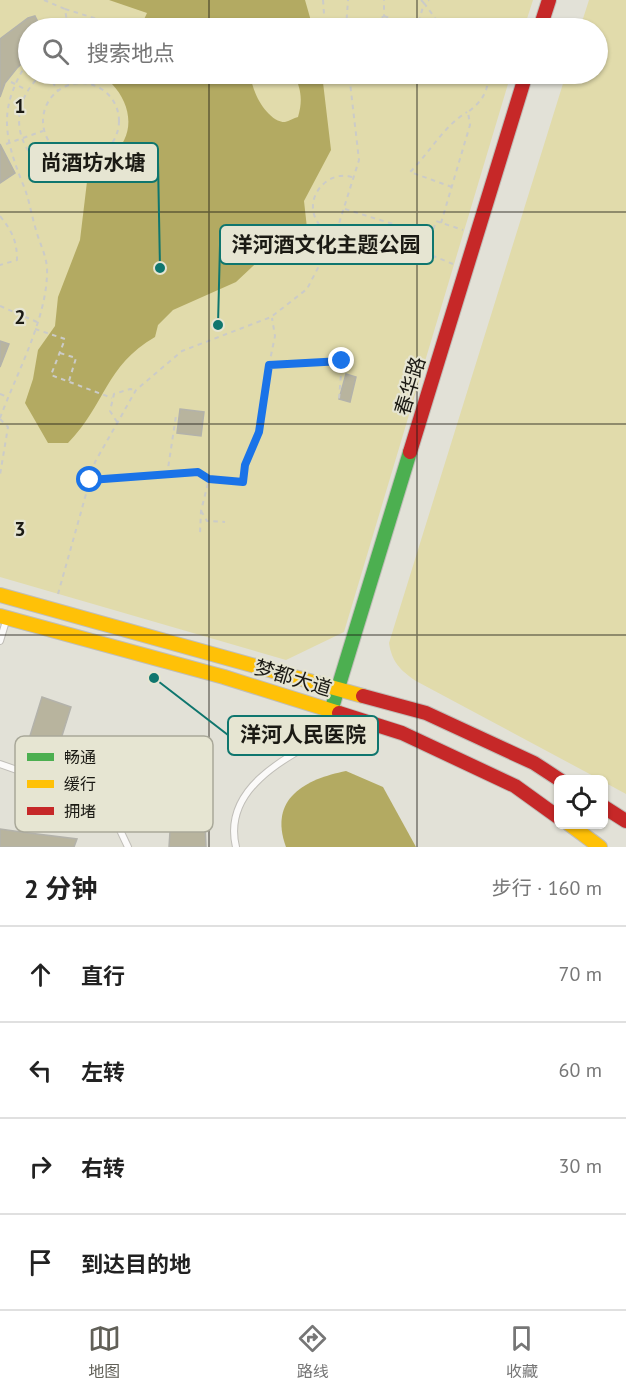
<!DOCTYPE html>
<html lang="zh">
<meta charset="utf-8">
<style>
body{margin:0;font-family:"PT Sans","Noto Sans SC",sans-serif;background:#f6f6f6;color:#222}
.controls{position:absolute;right:18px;bottom:18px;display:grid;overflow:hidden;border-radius:9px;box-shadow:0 2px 4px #0004}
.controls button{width:54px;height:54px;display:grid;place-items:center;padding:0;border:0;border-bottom:2px solid #e0e0e0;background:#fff;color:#222;font:30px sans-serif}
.stop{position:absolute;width:18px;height:18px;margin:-14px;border:4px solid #1a73e8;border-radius:50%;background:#fff}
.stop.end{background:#1a73e8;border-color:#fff;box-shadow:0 2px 6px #0008}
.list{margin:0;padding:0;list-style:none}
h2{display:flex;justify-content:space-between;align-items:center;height:78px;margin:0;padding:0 24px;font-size:26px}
h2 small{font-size:20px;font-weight:400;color:#767676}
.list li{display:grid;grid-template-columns:39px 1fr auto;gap:18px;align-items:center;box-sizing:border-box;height:96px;padding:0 24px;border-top:2px solid #e0e0e0}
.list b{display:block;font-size:22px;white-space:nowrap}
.list em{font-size:20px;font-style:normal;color:#767676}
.icon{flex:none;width:33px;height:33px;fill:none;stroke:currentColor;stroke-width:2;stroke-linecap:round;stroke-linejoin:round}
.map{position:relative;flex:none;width:626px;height:847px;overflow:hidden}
.search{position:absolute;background:#fff;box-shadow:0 2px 4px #0004;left:18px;right:18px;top:18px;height:66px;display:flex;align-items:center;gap:15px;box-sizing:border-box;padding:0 21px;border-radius:33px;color:#767676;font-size:22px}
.sheet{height:462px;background:#fff}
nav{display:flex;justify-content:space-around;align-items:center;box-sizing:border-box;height:84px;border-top:2px solid #e0e0e0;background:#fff;font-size:16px;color:#767676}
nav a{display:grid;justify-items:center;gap:3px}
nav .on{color:#616058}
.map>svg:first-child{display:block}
</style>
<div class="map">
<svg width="626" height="847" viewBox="0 0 626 847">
<rect width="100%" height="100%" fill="#e2e1d7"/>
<g fill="#e1dbab">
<path d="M 0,0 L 533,0 L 524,28 L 28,28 L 28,74 L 511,74 L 344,632 L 286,660 L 0,577 Z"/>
<path d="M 589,0 L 626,0 L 626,794 L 604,782 L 604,780 L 599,779 L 416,681 C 400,670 392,662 389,643 L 566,74 L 598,74 L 598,28 L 580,28 Z"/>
</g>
<g fill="#b3aa62">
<path d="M 109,0 L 305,0 L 313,28 L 275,28 L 272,24 L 258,28 L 140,28 L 147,13 Z"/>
<path d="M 117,74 L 251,74 C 250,89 267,122 285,122 C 289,121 294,118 298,117 C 303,100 301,89 294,74 L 322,74 L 331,150 L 304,201 L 307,228 L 295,251 L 266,254 L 236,282 L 173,310 L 158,325 L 155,337 C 105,366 106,404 68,443 L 48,443 L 25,403 L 33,379 L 38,350 L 55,326 L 58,297 L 80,240 L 89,165 C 96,163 106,161 111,156 C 136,136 132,105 112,84 Z"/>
<path d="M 346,771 L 383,787 L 416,847 L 286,847 C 268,798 306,779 346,771 Z"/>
</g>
<g fill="#b8b49e" stroke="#b3b2aa" stroke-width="1.5">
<path d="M 35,16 L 39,24 L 52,19 L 54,28 L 28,28 L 28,58 L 17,68 L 5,83 L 0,97 L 0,39 L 28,18 Z"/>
<path d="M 0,144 L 15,173 L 0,183 Z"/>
<path d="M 0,341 L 9,344 L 0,367 Z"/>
<path d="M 346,374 L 356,377 L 350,402 L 339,399 Z"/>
<path d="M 180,409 L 204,412 L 201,436 L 177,433 Z"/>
<path d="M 42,697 L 71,707 L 50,774 L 21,765 Z"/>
<path d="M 182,780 L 210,793 L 205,823 L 206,847 L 169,847 L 172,801 Z"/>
<path d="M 0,829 L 21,832 L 77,839 L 74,847 L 0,847 Z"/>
</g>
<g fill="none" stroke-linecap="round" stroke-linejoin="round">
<defs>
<g id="lane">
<path d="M 0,641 L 6,621"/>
<path d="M 0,764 L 99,799 L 110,809 L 128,847"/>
<path d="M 236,847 C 220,780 305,749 352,722"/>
</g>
<path id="fast" d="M 331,711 L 410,452"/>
<g id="slow">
<path d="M 0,595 L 363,696"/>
<path d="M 0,616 L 224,677 L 339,713"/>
<path d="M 569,824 L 600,847"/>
</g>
<g id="jam">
<path d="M 540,28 L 549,0"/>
<path d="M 410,452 L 526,74"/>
<path d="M 363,696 L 426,713 L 534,763 L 560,780"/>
<path d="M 339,713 L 402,733 L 515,786 L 558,817"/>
<path d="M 604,807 L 626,821"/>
</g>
</defs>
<use href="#lane" stroke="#c0beb8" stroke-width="8"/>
<use href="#fast" stroke="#c0beb8" stroke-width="16"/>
<use href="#slow" stroke="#c0beb8" stroke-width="16"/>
<use href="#jam" stroke="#c0beb8" stroke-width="16"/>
<g stroke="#cbcbc8" stroke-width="2" stroke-dasharray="4.5 4.5" stroke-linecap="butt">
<path d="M 44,0 L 65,9 L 68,28"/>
<path d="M 323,0 L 325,28"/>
<path d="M 421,0 L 424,3 L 429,0"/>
<path d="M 424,3 L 435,18 L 437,28"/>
<path d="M 65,9 L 123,27"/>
<path d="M 384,16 L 407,24 L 419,21 L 424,3"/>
<path d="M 346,28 L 348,0"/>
<path d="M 367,28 L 384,16 L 384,0"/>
<path d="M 42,74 C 0,112 19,166 72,180"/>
<path d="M 48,74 L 58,91"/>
<path d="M 11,82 L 27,90"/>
<circle cx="81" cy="121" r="38"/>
<path d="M 93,85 L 97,74"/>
<path d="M 6,144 L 43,131"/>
<path d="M 63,178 L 71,159"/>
<path d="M 452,187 L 410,172 C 430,152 443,127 467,112"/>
<path d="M 345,209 L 431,236"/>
<path d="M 0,216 C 12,231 17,241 17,260 L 0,265"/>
<path d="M 441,223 L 470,125 L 468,112 C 481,102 490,91 487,74"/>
<path d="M 333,237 C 289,209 327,165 354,178"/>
<path d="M 453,264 L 426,253 L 436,221 L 463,230"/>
<path d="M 0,306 L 37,322"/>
<path d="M 35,329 L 65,339 L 51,375 L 112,398"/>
<path d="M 60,353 L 76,358 L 69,381"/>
<path d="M 269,365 L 275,336 L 272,318"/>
<path d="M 0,394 L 8,397"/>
<path d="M 0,418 C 16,375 46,320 47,274 C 48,258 40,245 36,230 C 31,214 29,197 22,182 C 2,131 0,106 28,61"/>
<path d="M 0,419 L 8,427 L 0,475"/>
<path d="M 117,422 L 110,411 L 114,394 L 130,389 L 136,390"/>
<path d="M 167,475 L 176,416"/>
<path d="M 209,479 L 243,482 L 245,465 L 259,432 L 269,365 L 342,361 L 339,399"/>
<path d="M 90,480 L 198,472 L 209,479 L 201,511 L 200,534"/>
<path d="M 201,511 L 207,521 L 225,522"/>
<path d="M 58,594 L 95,462 L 136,390 L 182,351 L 271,317 L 307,289 L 336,233 L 359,160 L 349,74"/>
</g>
<use href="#lane" stroke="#fbfaf9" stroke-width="6"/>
<use href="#fast" stroke="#4caf50" stroke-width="14"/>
<use href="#slow" stroke="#ffc107" stroke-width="14"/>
<use href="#jam" stroke="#c62828" stroke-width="14"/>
</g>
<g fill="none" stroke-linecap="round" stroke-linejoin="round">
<path stroke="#1a73e8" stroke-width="8" d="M 90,480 L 198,472 L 209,479 L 243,482 L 245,465 L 259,432 L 269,365 L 342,361"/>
</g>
<path fill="none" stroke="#1b1a14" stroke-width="1.5" stroke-opacity="0.55" d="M 209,0 L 209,28M 417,0 L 417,28M 209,74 L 209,847M 417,74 L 417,847M 0,212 L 626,212M 0,424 L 626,424M 0,635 L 626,635"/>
<g text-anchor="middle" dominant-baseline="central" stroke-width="4.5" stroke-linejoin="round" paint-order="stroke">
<g font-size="20" fill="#1b1a14" stroke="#e6e5d2">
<text transform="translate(410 386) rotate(-73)">春华路</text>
<text transform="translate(293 678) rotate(17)">梦都大道</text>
</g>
</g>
<rect x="15" y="736" width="198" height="96" rx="9" fill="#e6e5d2" stroke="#a9a899" stroke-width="1.5"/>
<rect x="27" y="753" width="27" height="8" fill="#4caf50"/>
<rect x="27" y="780" width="27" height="8" fill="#ffc107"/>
<rect x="27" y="807" width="27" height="8" fill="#c62828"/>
<g font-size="16" fill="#1b1a14">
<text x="64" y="763">畅通</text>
<text x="64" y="790">缓行</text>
<text x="64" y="817">拥堵</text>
</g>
<g font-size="20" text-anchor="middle" font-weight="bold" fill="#1b1a14" stroke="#e6e5d2" stroke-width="4.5" stroke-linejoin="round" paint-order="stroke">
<text x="20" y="113">1</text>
<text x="20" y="324">2</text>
<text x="20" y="536">3</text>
</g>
<path fill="none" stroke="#0f766e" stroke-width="2" d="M160 268L158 162M218 325L220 245M154 678L228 735"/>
<g fill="#0f766e" stroke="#e6e5d2" stroke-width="2">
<circle cx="160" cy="268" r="6"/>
<circle cx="218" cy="325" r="6"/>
<circle cx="154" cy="678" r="6"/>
</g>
<g fill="#e6e5d2" stroke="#0f766e" stroke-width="2">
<rect x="29" y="143" width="129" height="39" rx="6"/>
<rect x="220" y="225" width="213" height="39" rx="6"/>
<rect x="228" y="716" width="150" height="39" rx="6"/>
</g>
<g font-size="21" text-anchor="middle" font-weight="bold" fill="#1b1a14">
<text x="93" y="170">尚酒坊水塘</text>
<text x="326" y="252">洋河酒文化主题公园</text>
<text x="303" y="742">洋河人民医院</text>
</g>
</svg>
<div class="controls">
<button><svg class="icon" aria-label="locate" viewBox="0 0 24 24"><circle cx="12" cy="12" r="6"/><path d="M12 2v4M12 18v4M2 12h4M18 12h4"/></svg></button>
</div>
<div class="stop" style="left:90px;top:480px"></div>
<div class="stop end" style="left:342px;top:361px"></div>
<div class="search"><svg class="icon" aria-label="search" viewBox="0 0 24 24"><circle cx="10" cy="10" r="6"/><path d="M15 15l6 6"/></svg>搜索地点</div>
</div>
<section class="sheet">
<h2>2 分钟<small>步行 · 160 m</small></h2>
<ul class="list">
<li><svg class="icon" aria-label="ahead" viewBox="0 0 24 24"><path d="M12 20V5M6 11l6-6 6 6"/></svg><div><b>直行</b></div><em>70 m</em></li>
<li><svg class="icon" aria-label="left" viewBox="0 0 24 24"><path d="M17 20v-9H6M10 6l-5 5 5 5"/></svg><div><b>左转</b></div><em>60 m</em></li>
<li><svg class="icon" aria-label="right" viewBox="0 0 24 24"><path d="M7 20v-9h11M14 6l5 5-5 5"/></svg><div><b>右转</b></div><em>30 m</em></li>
<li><svg class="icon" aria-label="arrive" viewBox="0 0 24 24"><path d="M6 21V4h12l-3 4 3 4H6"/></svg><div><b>到达目的地</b></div></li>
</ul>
</section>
<nav>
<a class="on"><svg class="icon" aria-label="map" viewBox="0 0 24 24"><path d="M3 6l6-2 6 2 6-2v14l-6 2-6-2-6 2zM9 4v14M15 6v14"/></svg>地图</a>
<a><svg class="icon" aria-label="directions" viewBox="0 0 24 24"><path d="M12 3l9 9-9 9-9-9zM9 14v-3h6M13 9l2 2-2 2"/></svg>路线</a>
<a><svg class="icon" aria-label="saved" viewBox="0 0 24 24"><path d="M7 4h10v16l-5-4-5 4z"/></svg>收藏</a>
</nav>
